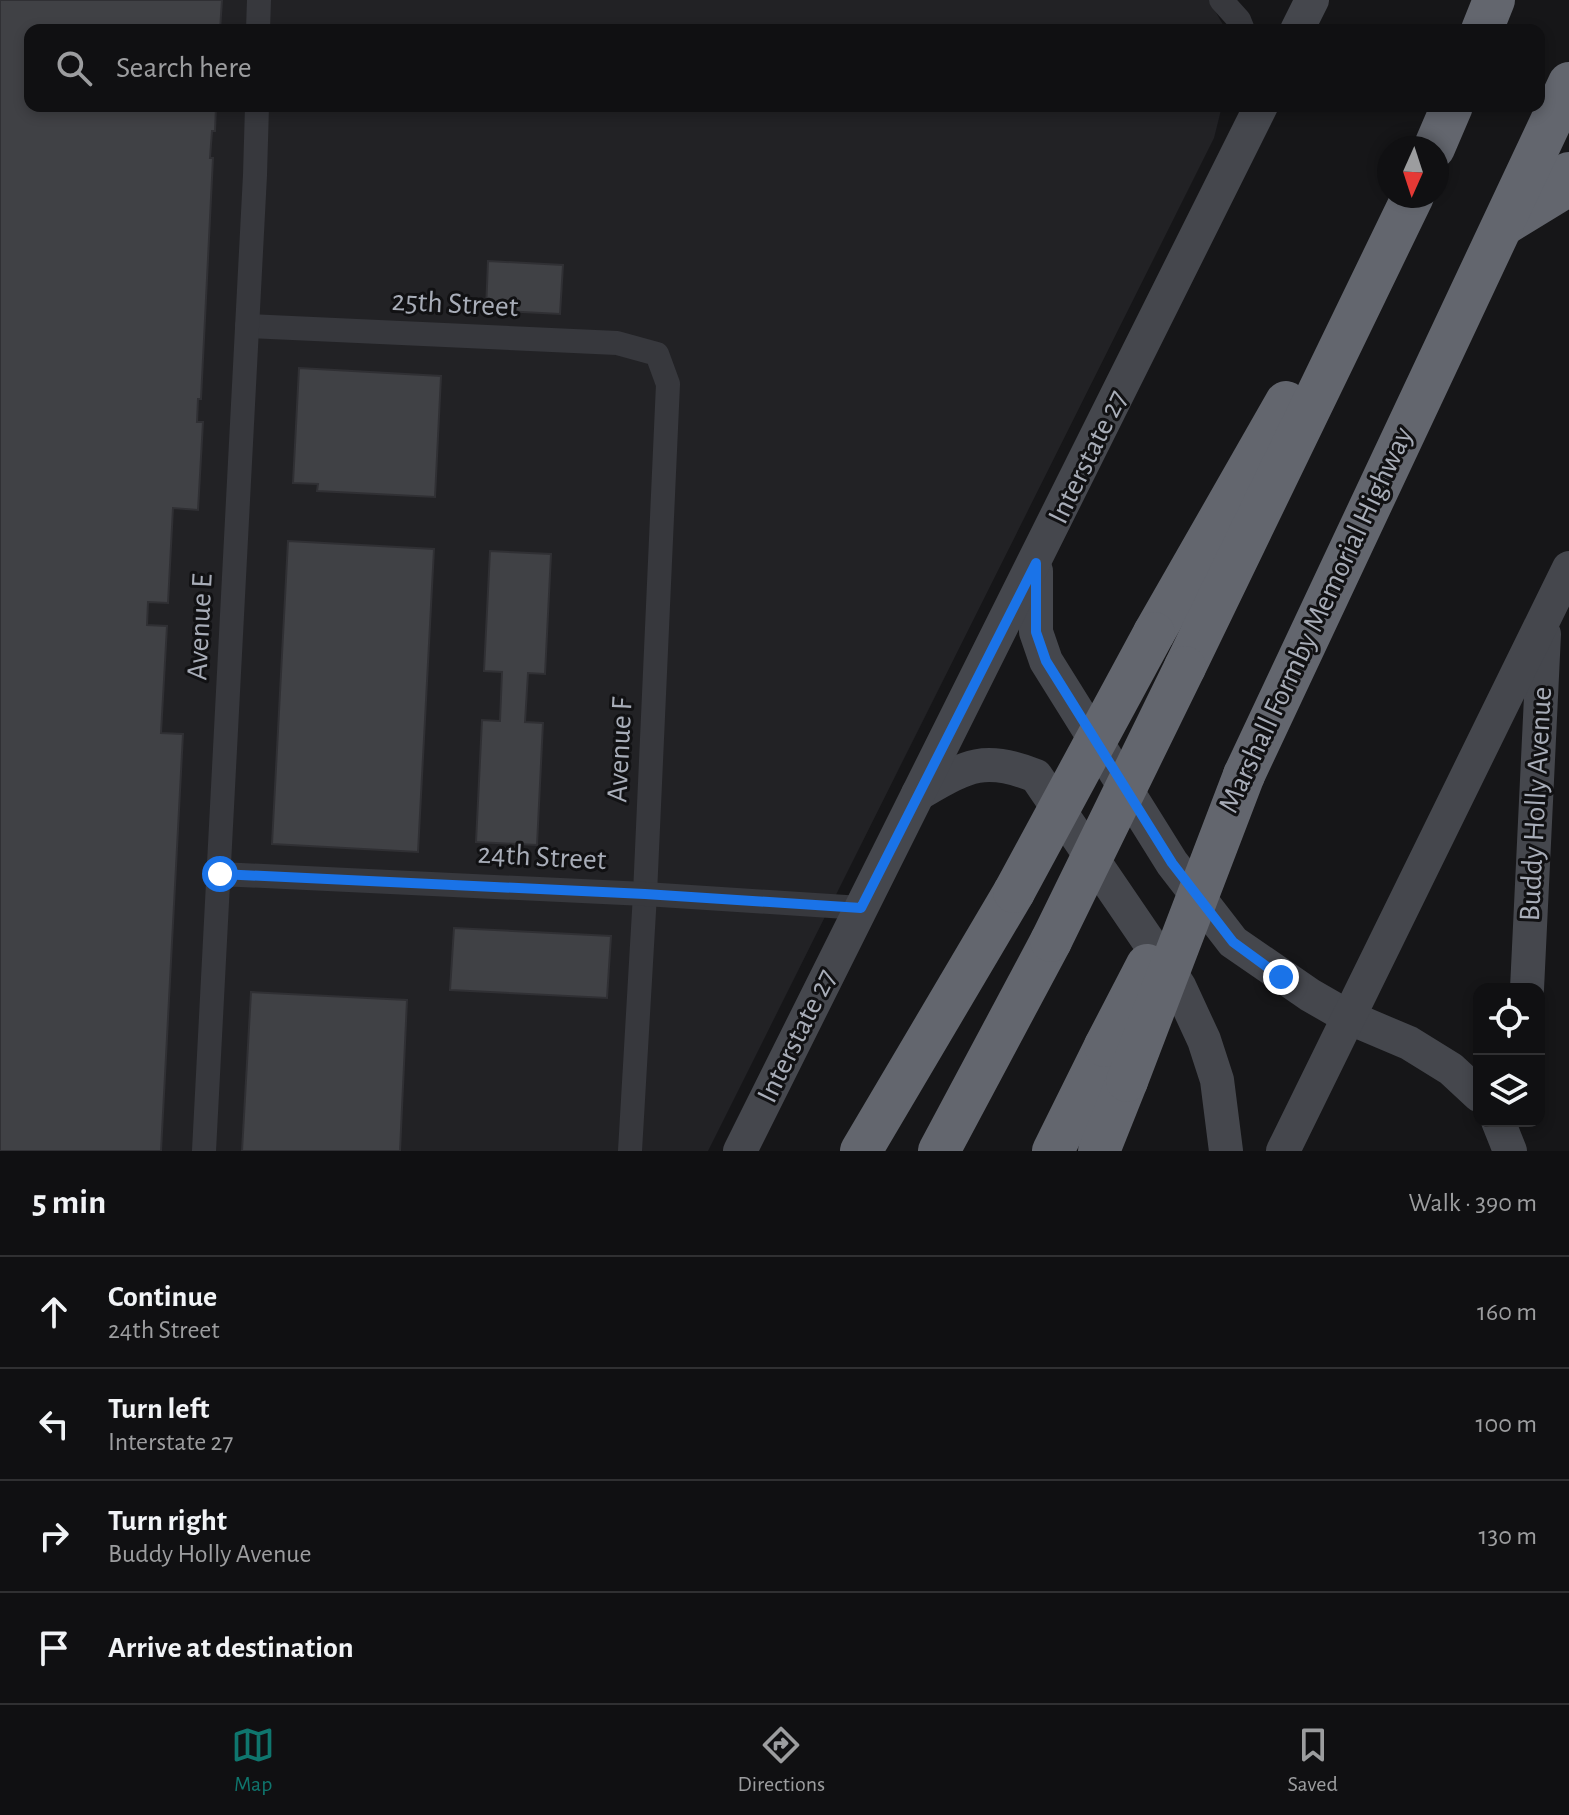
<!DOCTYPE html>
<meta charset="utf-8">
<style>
body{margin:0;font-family:"Alegreya Sans",sans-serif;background:#1e1e20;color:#f1f3f6}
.controls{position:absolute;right:24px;bottom:24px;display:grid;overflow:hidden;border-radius:16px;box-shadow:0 4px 12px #0003}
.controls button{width:72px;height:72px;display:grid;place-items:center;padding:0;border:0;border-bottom:2px solid #303032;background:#101012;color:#f1f3f6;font:40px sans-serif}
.compass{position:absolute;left:1377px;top:136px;width:72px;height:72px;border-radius:50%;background:#101012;box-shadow:0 4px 12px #0003;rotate:183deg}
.stop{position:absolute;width:24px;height:24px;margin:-18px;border:6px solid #1a73e8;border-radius:50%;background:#fff}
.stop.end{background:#1a73e8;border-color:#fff;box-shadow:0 2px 8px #0008}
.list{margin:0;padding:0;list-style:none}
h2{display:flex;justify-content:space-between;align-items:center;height:104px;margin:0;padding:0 32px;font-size:34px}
h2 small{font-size:26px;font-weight:400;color:#9c9d9f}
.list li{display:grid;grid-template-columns:52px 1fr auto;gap:24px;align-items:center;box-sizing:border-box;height:112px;padding:0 32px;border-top:2px solid #303032}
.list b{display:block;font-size:30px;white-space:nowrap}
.list p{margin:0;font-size:26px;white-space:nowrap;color:#9c9d9f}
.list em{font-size:26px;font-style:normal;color:#9c9d9f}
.icon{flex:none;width:44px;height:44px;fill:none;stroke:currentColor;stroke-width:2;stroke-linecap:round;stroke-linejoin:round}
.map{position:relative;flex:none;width:1569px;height:1151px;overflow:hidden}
.search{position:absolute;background:#101012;box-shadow:0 4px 12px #0003;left:24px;right:24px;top:24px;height:88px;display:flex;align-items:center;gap:20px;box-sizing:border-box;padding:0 28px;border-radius:16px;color:#9c9d9f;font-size:30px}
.sheet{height:552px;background:#101012}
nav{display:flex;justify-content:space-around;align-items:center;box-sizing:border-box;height:112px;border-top:2px solid #303032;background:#101012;font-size:22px;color:#9c9d9f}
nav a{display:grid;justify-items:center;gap:4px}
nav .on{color:#0f766e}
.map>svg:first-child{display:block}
</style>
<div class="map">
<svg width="1569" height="1151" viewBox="0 0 1569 1151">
<rect width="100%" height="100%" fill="#161618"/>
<path fill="#222225" d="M 0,0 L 1209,0 L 1226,30 L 30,30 L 30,106 L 1222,106 L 1214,138 L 708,1151 L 0,1151 Z"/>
<g fill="#404145" stroke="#303034" stroke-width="2">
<path d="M 0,0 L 222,0 L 220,30 L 30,30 L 30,106 L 216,106 L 215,131 L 212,131 L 210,158 L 213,158 L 201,399 L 198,399 L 197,422 L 203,422 L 198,510 L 173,508 L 168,603 L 148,602 L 147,625 L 167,626 L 161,733 L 183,734 L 161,1151 L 0,1151 Z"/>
<path d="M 488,261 L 563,265 L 560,314 L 486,310 Z"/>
<path d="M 299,368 L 441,376 L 435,497 L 317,491 L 318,484 L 293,483 Z"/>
<path d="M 288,541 L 434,549 L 418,852 L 272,844 Z"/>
<path d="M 490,551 L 551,554 L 545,674 L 528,673 L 525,722 L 543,723 L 537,845 L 476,842 L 482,720 L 500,721 L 502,672 L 484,671 Z"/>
<path d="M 454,928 L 611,936 L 607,998 L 450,990 Z"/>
<path d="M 251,992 L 407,1000 L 400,1151 L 242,1151 Z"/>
</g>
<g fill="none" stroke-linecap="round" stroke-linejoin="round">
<g stroke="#37383d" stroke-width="24">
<path d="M 1221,0 L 1239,20 L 1243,30"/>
<path d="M 258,30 L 259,0"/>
<path d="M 247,326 L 617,343 L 657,354 L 668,384 L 645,894 L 630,1151"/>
<path d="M 220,874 L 645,894 L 861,908"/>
<path d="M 204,1151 L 255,175 L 257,106"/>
</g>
<g stroke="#45474d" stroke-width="34">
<path d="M 1297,30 L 1312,0"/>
<path d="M 1036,571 L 1036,632 L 1046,661 L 1172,863 L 1233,942 L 1310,995 L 1350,1018 L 1409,1043 L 1451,1069 L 1479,1095"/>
<path d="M 918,794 C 965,767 983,754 1036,776 L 1179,986 L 1204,1040 L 1217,1080 L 1226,1151"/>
<path d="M 1527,989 L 1544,634"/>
<path d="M 1498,1121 L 1510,1151"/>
<path d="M 740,1151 L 1261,106"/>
<path d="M 1283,1151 L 1569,568"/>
</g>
<g stroke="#63666e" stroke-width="42">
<path d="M 1482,30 L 1494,0"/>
<path d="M 1434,148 L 1452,106"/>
<path d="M 1505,224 L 1559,191 L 1569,173"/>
<path d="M 1154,633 L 1286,402"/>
<path d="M 1185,667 L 1413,196"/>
<path d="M 1244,775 L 1569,83"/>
<path d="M 861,1151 L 1014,892"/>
<path d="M 939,1151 L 1051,941"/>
<path d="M 1053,1151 L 1105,1046"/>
<path d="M 1099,1151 L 1127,1081"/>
</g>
<g stroke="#63666e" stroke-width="42">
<path d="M 1014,892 L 1154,633"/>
<path d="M 1051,941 L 1185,667"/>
<path d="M 1105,1046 L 1147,965"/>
<path d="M 1127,1081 L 1244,775"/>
</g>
</g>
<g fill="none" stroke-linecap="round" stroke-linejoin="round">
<path stroke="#1a73e8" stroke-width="10" d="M 220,874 L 645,894 L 861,908 L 1036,563 L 1036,632 L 1046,661 L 1172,863 L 1233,942 L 1281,977"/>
</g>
<g text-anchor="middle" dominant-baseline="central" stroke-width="6" stroke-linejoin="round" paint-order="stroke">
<g font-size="30" fill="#a8adb8" stroke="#111113">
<text transform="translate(455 304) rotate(3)">25th Street</text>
<text transform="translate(1088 457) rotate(-64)">Interstate 27</text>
<text transform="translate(1316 620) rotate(-65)">Marshall Formby Memorial Highway</text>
<text transform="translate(200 627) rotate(-87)">Avenue E</text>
<text transform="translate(620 750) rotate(-87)">Avenue F</text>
<text transform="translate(1536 804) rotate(-87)">Buddy Holly Avenue</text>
<text transform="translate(542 857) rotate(3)">24th Street</text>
<text transform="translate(797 1036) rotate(-64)">Interstate 27</text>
</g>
</g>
</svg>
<div class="controls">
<button><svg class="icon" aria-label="locate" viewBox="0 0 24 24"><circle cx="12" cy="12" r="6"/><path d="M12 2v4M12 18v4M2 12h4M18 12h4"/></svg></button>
<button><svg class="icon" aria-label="layers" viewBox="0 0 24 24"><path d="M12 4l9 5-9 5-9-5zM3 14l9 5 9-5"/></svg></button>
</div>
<svg class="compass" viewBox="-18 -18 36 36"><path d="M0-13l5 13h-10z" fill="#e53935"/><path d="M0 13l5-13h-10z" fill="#9c9d9f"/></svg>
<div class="stop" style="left:220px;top:874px"></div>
<div class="stop end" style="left:1281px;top:977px"></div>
<div class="search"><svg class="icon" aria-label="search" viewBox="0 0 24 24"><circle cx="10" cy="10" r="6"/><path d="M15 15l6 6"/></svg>Search here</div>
</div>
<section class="sheet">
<h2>5 min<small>Walk · 390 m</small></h2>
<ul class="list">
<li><svg class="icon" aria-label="ahead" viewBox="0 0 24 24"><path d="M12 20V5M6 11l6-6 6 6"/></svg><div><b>Continue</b><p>24th Street</p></div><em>160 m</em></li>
<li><svg class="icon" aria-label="left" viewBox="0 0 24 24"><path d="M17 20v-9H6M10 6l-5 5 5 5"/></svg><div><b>Turn left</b><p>Interstate 27</p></div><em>100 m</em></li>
<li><svg class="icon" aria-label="right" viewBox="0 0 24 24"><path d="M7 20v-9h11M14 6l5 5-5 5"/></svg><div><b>Turn right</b><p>Buddy Holly Avenue</p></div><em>130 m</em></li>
<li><svg class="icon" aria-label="arrive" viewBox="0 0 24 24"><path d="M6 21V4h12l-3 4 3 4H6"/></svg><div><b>Arrive at destination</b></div></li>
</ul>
</section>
<nav>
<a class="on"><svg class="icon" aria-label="map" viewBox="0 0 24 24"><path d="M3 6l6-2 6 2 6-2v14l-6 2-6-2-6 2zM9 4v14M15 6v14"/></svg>Map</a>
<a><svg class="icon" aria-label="directions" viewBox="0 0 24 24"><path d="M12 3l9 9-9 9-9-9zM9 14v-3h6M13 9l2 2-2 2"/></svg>Directions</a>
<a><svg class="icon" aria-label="saved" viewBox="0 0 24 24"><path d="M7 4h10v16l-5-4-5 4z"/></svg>Saved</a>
</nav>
